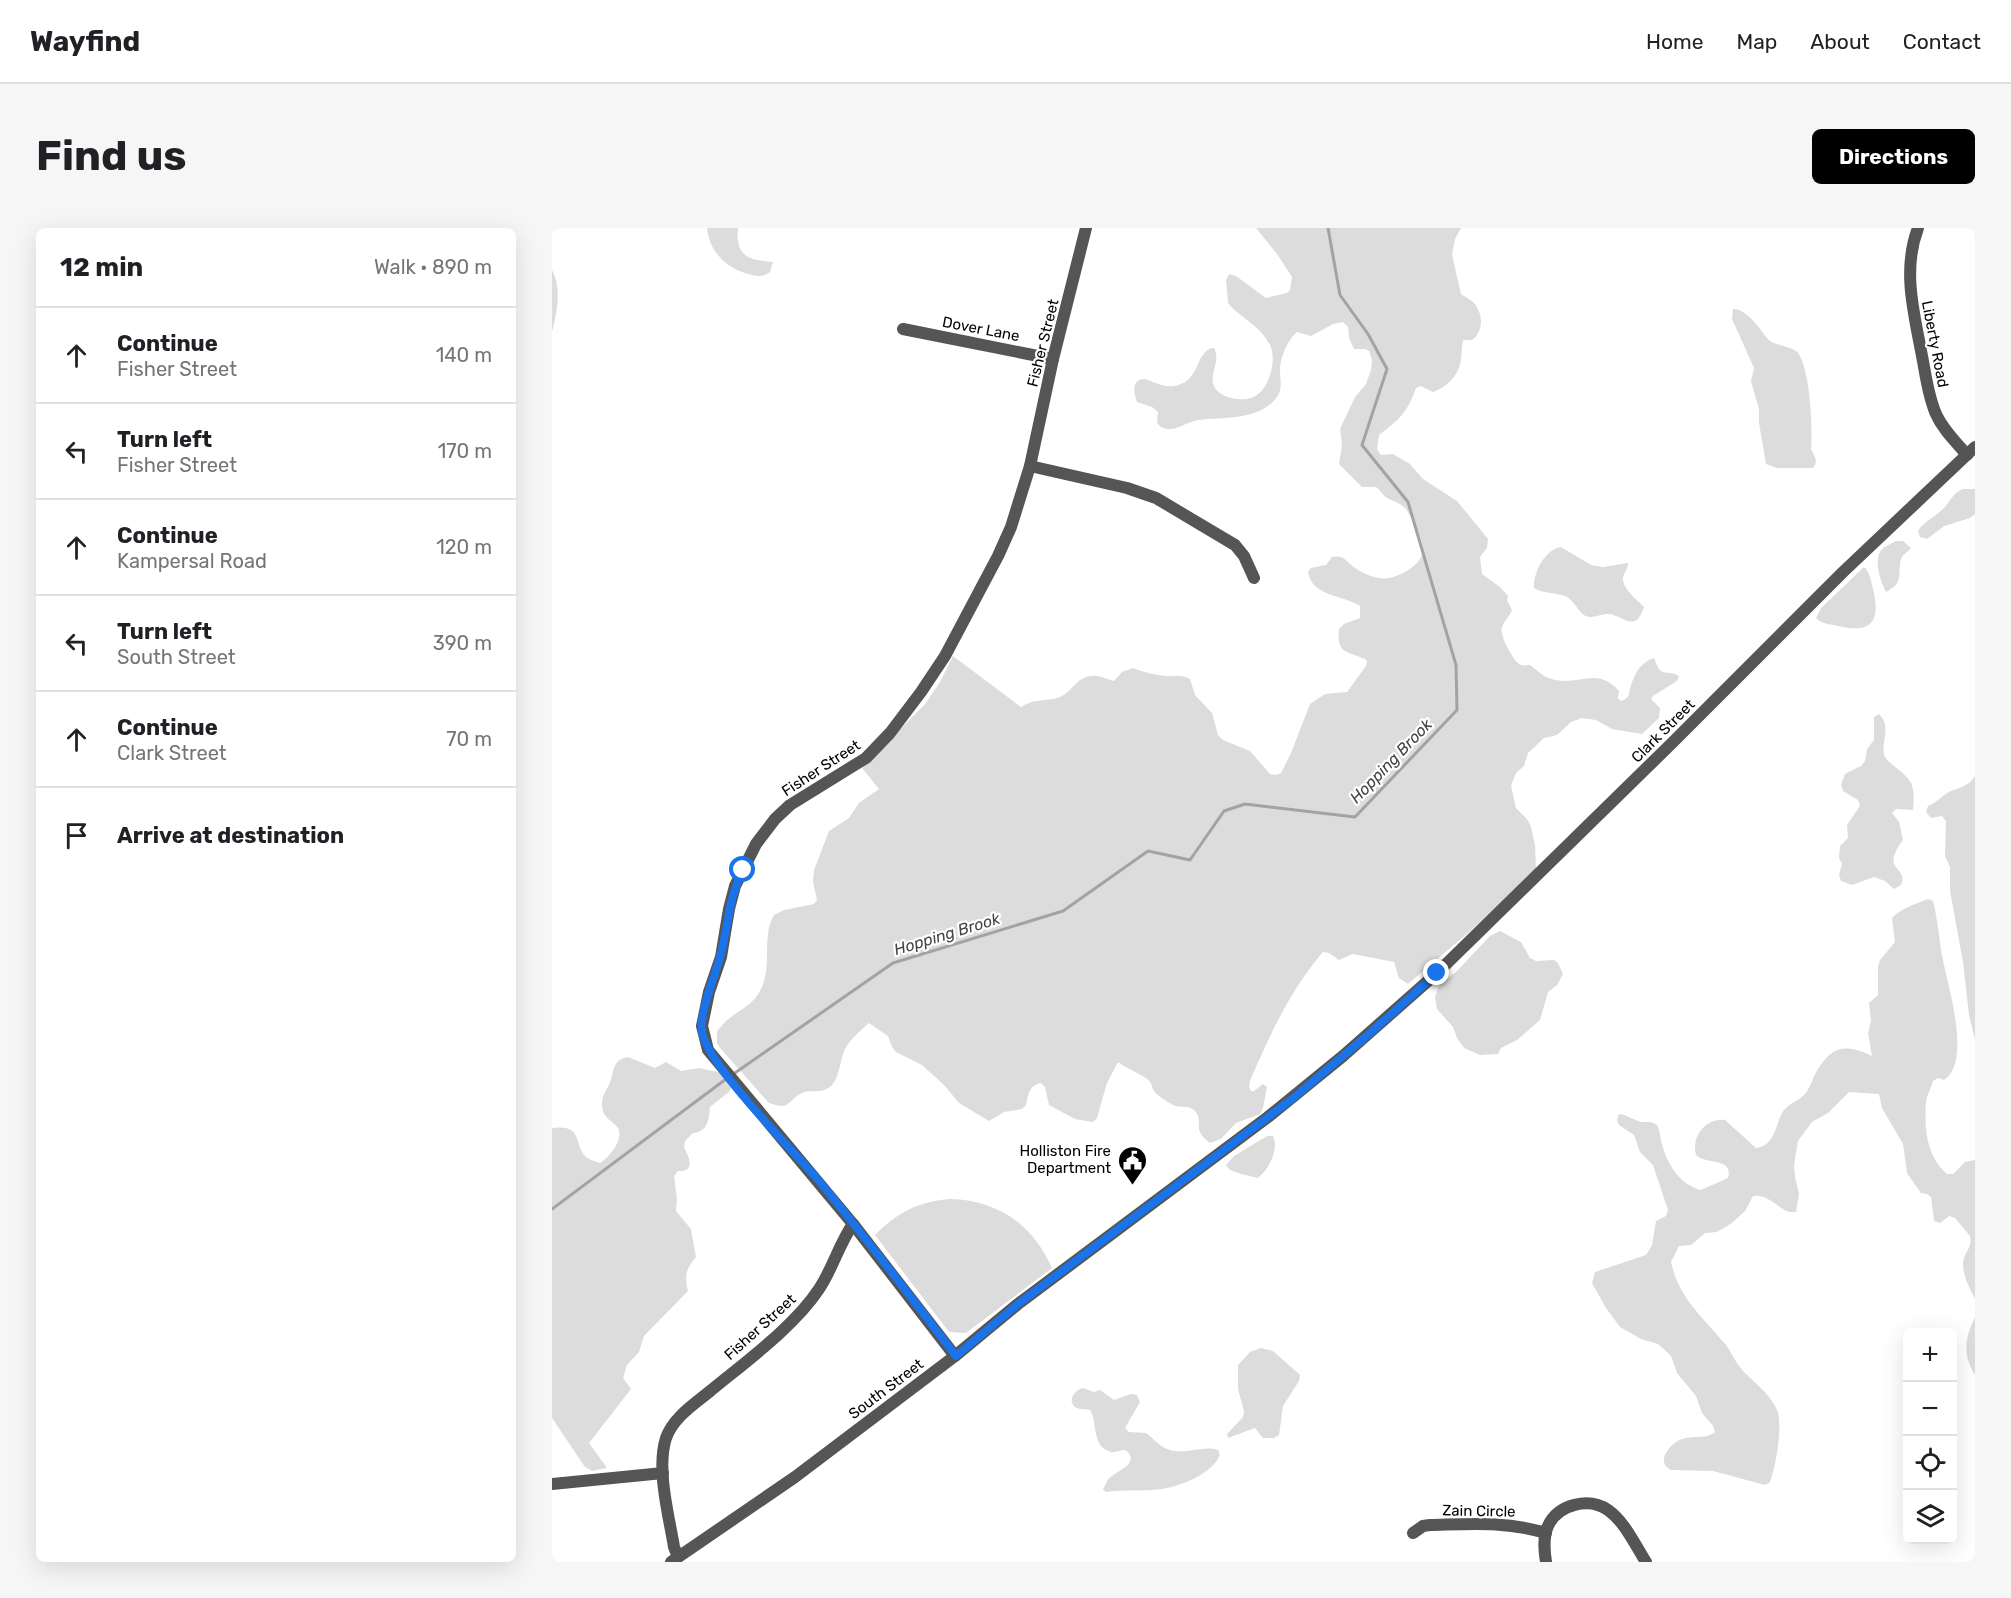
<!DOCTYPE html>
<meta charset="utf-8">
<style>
body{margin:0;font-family:Rubik,sans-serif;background:#f6f6f6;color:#202124}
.controls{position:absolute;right:18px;bottom:18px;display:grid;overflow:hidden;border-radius:9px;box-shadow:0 6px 24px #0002}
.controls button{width:54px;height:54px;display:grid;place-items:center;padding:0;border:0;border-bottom:2px solid #e0e0e0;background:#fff;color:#202124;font:30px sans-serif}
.stop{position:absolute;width:18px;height:18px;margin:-14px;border:4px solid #1a73e8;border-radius:50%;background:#fff}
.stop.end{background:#1a73e8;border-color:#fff;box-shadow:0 2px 6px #0008}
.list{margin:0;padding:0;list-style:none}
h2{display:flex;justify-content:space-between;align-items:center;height:78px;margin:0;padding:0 24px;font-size:26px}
h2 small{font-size:20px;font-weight:400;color:#757577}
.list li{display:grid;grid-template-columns:39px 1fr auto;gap:18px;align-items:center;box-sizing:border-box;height:96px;padding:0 24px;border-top:2px solid #e0e0e0}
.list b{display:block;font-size:22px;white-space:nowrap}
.list p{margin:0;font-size:20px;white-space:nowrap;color:#757577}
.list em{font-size:20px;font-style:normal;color:#757577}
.icon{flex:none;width:33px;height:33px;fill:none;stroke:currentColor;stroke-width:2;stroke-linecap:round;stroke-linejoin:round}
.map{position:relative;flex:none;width:1423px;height:1334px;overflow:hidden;border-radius:9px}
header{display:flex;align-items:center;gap:36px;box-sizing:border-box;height:84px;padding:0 30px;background:#fff;border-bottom:2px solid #e0e0e0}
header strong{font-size:28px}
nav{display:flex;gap:33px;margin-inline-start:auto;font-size:21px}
.intro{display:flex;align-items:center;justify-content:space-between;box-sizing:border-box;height:144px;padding:0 36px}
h1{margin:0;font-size:42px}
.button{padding:15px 27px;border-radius:9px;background:#000;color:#fff;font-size:21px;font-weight:700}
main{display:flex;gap:36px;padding:0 36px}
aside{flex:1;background:#fff;border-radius:9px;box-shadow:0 6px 24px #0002}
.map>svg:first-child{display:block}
</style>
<header>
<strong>Wayfind</strong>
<nav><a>Home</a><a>Map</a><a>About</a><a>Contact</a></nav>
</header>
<div class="intro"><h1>Find us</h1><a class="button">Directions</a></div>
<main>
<aside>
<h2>12 min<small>Walk · 890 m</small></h2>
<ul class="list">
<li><svg class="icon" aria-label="ahead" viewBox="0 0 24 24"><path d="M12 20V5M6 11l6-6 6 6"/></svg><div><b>Continue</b><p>Fisher Street</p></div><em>140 m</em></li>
<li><svg class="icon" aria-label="left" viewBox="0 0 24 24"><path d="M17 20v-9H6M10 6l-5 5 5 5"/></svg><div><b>Turn left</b><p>Fisher Street</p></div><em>170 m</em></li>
<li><svg class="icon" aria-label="ahead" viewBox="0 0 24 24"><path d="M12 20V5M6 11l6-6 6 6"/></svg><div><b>Continue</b><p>Kampersal Road</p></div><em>120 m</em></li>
<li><svg class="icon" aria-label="left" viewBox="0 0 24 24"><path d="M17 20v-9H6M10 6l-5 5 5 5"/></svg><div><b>Turn left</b><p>South Street</p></div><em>390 m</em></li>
<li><svg class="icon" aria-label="ahead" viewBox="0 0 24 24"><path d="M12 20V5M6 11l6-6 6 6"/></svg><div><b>Continue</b><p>Clark Street</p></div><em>70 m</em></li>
<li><svg class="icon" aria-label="arrive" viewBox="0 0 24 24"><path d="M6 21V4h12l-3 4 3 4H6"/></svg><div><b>Arrive at destination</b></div></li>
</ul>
</aside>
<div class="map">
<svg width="1423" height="1334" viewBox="0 0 1423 1334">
<rect width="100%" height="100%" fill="#fff"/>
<g fill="#dcdcdc">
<path d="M 186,0 C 183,28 196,32 221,34 L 218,44 C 210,50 205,48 196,46 C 174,40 157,23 155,0 Z"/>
<path d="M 704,0 L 909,0 L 903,11 L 900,27 L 909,66 C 913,69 918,71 922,75 C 931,85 932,104 920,112 L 911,112 C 909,120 910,129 908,137 C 904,150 893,160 881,164 L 869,158 L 864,160 C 855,185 848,191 827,207 L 825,221 L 829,227 L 841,226 L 858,236 L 871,251 L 905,273 L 936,311 L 935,320 L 928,329 L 930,346 L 948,359 L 956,368 L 955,372 L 960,382 C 958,388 952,393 950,399 C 947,406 961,434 969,437 C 972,438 975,437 978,437 C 984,441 990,448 997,450 C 1024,461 1044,436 1067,463 L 1066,471 L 1070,473 L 1076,469 C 1080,453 1084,436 1102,430 C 1110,452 1112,440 1127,448 L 1125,453 L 1101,468 L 1099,471 L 1108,480 L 1107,490 L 1090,506 L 1060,501 L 1044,492 L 1030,490 L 1019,494 L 1005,507 L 992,510 L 976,525 L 972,538 L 964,545 L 959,558 L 964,580 L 975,591 L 979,599 L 983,617 L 984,642 L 917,704 L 856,756 L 847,750 L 842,734 L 801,726 L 787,732 L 777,725 L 771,724 C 739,761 717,808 698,853 L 697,859 L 699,863 L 702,863 L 711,856 L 715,859 L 711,880 L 708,886 L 684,895 L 669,911 L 658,915 C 638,900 653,894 643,883 C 637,876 628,881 621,877 C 615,874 606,868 602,863 C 599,858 600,854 595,851 C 586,844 575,841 566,834 L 555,855 L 545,890 L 541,894 L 523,891 L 497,877 L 493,859 L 489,855 C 476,858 477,866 474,877 L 470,881 L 452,884 L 437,893 L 407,875 L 392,857 L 370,837 L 344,824 L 340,819 L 336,808 L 317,795 C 308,803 297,812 292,823 C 288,834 287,850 279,858 C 269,867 258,860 248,866 C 233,876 237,882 217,875 L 168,820 L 165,815 L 165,803 C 169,799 173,793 178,790 C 190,780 202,776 209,761 C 221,737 209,709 222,687 L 232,682 L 262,676 L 265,672 L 261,654 L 262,642 L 277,603 L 297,590 L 307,575 L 327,561 L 310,540 L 374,475 L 388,454 L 401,428 L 469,479 C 484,470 490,474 505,470 C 521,466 524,446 544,448 C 550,448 556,452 562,453 L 570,444 L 581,440 C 590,444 604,447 614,448 C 623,449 629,446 638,451 L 643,467 L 660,485 L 666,507 L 671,512 L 698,523 L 718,546 L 724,547 L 729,545 L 739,525 L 758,476 L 773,466 L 795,464 L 814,438 L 815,433 L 813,431 C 795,423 784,426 787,401 L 792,396 L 808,390 L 808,378 C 792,367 760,369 756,344 L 759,340 L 774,337 L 780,329 C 793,327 793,333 803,340 C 811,346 827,352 837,350 C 849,348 871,336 871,322 C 871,313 859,287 853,280 C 848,275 843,274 837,271 C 832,269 829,263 824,259 L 810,259 L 787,236 L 790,217 L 788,201 L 803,169 L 814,156 L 819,142 L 820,132 L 817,123 L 813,121 L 802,121 L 797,110 L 796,99 L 791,94 L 781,96 L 759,108 L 745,104 C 736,111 728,130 728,142 C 728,150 731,161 725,169 C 707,193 673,189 647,192 C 633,193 618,210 605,195 L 606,184 L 600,179 L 585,174 C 582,167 579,152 591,151 C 596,150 609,160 622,158 C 648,154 642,128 659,120 L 662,120 C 670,134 655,147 663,160 C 670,171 695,175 705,167 C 718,158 725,131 718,117 C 707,96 689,91 676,75 L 674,52 L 677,46 L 684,48 L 714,70 L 735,65 L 738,62 L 740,49 L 725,26 Z"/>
<path d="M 0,42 C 10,61 5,84 0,104 Z"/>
<path d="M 1181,81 C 1195,81 1207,100 1215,110 C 1221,118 1235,117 1244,123 C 1258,134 1261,202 1259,221 C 1262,227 1267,233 1261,240 L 1225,240 L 1214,236 L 1207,195 L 1207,181 L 1199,153 L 1202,140 L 1180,91 Z"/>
<path d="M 1411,261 L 1423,261 L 1423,286 L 1418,290 L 1392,298 L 1375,311 L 1368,309 L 1366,303 C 1372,293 1385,288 1393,279 C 1399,272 1401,265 1411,261 Z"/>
<path d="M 1344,313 L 1351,313 L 1359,320 C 1356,324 1351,326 1349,331 C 1345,347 1353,354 1334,364 C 1329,354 1322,335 1328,324 C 1330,319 1339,316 1344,313 Z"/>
<path d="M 1009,319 L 1039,337 L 1051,339 L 1076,335 C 1076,342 1072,343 1071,350 C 1070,360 1085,372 1092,379 C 1083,407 1071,386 1055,386 C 1048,386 1039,392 1032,387 C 1025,382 1022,372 1013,368 C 1002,364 991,366 982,360 C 981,345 993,321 1009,319 Z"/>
<path d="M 1312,339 C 1318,344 1319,353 1321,361 C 1329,393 1320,406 1286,398 C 1278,396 1269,396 1264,390 L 1269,380 Z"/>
<path d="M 1327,486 C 1340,499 1329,513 1332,527 C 1334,532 1338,535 1342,538 C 1361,553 1363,556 1361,582 L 1344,581 L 1340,585 L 1347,594 L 1351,612 C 1327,644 1357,637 1349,657 L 1342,661 L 1333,653 L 1322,649 L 1300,657 L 1289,653 L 1287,647 L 1290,636 L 1287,630 L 1288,618 L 1296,610 L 1295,597 L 1308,578 L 1306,572 L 1291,563 L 1289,557 L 1293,546 L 1309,538 L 1313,533 L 1315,521 L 1322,512 L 1322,489 Z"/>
<path d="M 1423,548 L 1423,811 L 1417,787 L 1411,734 L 1398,663 L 1398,639 L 1393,628 L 1394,593 L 1390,588 L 1379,590 L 1374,584 L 1376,578 C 1385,575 1389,568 1397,564 C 1408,559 1416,559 1423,548 Z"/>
<path d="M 1376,671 L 1381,673 C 1386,692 1387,713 1391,732 C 1396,758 1420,834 1392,852 L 1386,850 L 1381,853 C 1379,861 1374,868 1374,875 C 1372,901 1375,929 1395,946 L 1401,946 L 1413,934 L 1423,932 L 1423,1071 C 1418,1061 1408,1043 1412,1030 C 1415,1021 1420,1019 1418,1008 L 1403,990 L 1397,988 L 1388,995 L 1382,993 L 1379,969 L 1375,966 L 1369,965 L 1355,945 L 1351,916 L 1330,880 L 1327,866 L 1297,864 L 1276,885 L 1260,894 L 1246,913 L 1242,937 L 1243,949 L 1247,966 L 1244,984 C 1228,987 1221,966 1201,968 L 1193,983 L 1180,995 L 1165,1004 L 1153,1005 L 1139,1017 L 1127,1018 L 1119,1034 C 1127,1071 1152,1090 1174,1117 C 1180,1125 1184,1136 1192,1144 C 1203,1155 1218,1166 1225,1182 C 1231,1196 1224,1239 1218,1254 L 1213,1257 L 1161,1243 L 1119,1242 C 1114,1239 1111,1236 1112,1231 C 1112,1227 1114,1225 1116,1222 C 1131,1201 1150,1215 1163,1204 L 1161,1198 L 1150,1185 L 1144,1168 L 1125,1145 L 1119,1128 L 1115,1124 L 1106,1116 L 1089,1111 L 1068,1099 L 1054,1080 L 1040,1055 L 1043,1044 L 1094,1027 L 1100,1017 L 1104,993 L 1114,988 L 1116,982 L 1101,937 L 1088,924 L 1082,907 L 1067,897 L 1065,892 L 1067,886 C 1076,887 1082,893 1091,894 C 1097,894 1099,893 1105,897 C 1108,903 1108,909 1110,916 C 1115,936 1128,957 1149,962 L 1176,950 C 1182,929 1153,937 1144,927 C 1139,908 1154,890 1173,892 L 1204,920 C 1223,918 1223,898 1230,885 C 1234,877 1246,873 1252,867 C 1257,862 1260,853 1263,846 C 1279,818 1292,815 1320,828 L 1316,805 L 1319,793 L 1317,775 L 1326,767 L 1326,738 L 1328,732 L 1343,714 L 1340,690 C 1349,680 1364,676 1376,671 Z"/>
<path d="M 948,703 L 969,714 L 978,730 L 984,733 L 1002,732 L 1006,735 L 1011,746 L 1005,757 L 996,764 L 988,792 L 965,812 L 949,820 L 946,826 L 928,827 L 912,820 L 905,810 L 901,799 L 885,781 L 883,769 L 887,758 L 891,754 L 905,743 L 938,708 Z"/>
<path d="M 76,829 L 103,840 L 114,834 L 129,843 L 147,840 L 170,845 L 180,859 L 177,864 L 158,879 C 157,891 156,904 141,905 L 133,913 L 132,919 C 137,929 144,944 126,943 L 122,948 L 125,971 L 124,983 L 139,1001 L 144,1029 C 134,1041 132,1048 136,1063 L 92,1108 L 87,1124 L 75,1137 L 71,1150 L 79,1161 L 37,1215 L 55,1240 L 40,1243 L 33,1239 L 0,1190 L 0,900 C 32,896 21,916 34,929 C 38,932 43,933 48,935 C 57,930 72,912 66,900 C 61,893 53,891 51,883 C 48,871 52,866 57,857 C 63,844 59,832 76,829 Z"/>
<path d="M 715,908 L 721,908 C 727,922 717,941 706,950 L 689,946 L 678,942 L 674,937 L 682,928 Z"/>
<path d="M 398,971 C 446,972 481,997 500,1040 L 414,1105 L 397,1104 L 323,1007 C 344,985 368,973 398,971 Z"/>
<path d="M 1423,1089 L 1423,1147 C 1410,1127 1413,1109 1423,1089 Z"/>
<path d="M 709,1120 L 721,1123 L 748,1147 L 747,1153 L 731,1178 L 727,1207 L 722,1210 L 711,1210 L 703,1200 L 676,1210 L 675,1206 L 691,1189 L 692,1183 L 686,1161 L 686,1137 L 698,1124 Z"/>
<path d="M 531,1160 L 542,1164 L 548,1162 L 562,1172 L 579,1166 L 585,1167 L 588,1174 L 573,1200 L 577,1204 L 594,1205 C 602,1211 608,1219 618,1222 C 634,1227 651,1217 666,1222 L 668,1227 C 660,1246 629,1258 610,1261 C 591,1264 572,1261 554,1264 L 551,1261 L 557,1250 L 576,1237 L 579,1231 L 577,1225 L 573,1222 C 568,1222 563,1225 559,1224 C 539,1219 546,1194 538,1182 C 533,1181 527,1182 523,1179 C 515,1172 523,1162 531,1160 Z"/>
</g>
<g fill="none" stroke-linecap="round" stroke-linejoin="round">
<g stroke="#a3a3a3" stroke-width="3">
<path d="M 180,847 L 341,735 L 511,683 L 596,623 L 638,632 L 672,583 L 693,576 L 803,589 L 905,482 L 904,437 L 856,274 L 810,217 L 835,141 L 816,106 L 788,67 L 776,0"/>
<path d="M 0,981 L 174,851"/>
</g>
<g stroke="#555" stroke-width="12">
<path d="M 1366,0 C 1350,42 1362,85 1370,128 C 1374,148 1376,168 1384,186 C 1391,202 1404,214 1415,227"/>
<path d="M 351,101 L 501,131"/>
<path d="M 478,238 L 575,260 L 604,270 L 683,317 L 692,328 L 702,350"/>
<path d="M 301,996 L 403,1128"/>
<path d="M 0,1256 L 111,1245"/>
<path d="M 861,1305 L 871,1298 L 878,1297 C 920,1296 953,1293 994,1305"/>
<path d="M 126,1329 L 122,1319 C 117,1288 104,1241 114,1210 C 121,1190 141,1177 157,1164 C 192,1135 242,1099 267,1061 C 281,1040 287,1016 301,996 L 156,822 L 150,798 L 157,764 L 169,729 L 177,681 L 183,658 L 204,616 L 223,591 L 238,577 L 314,530 L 338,505 L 369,464 L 393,428 L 446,328 L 459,299 L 478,238 L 501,131 L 534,0"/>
<path d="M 119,1334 L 243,1249 L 403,1128 L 466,1076 L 716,889 L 791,828 L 885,745 L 1119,516 L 1291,344 L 1423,219"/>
<path d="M 994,1334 C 992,1321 991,1309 996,1298 C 1006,1276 1037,1269 1056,1282 C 1073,1294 1083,1317 1094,1334"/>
</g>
</g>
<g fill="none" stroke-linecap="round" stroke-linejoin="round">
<path stroke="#1a73e8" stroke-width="8" d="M 191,642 C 175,674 177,697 168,729 C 163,749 147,784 150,804 C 156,838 241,922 267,953 C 314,1010 359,1069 404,1128 L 466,1076 L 740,871 L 817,806 L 885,745"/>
</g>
<defs>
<symbol id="civic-pin" viewBox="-11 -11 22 30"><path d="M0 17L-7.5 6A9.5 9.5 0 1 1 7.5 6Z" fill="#000" stroke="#fff"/><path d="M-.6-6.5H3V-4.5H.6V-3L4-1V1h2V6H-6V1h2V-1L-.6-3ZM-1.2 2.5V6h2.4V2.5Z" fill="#fff"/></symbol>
</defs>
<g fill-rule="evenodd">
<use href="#civic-pin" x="564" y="916" width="33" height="45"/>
</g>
<g text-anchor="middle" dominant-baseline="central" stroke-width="4.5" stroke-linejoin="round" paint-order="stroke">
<g font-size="15" fill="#000" stroke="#fff">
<text transform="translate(429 101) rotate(11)">Dover Lane</text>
<text transform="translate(491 115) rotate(-76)">Fisher Street</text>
<text transform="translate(1383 116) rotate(79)">Liberty Road</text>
<text transform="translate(1111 503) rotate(-45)">Clark Street</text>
<text transform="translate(269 540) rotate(-33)">Fisher Street</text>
<text transform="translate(208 1099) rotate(-42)">Fisher Street</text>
<text transform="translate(334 1161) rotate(-37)">South Street</text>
<text transform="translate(927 1283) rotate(1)">Zain Circle</text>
</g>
<g font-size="15" fill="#000" stroke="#fff" text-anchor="end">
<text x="559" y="923">Holliston Fire<tspan x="559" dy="17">Department</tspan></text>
</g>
<g font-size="16" font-style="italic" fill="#444" stroke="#fff">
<text transform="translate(839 533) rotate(-46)">Hopping Brook</text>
<text transform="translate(395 706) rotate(-17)">Hopping Brook</text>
</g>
</g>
</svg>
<div class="controls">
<button>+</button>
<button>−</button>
<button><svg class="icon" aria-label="locate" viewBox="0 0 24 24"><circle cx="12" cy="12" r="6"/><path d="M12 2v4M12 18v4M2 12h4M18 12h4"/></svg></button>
<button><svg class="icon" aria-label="layers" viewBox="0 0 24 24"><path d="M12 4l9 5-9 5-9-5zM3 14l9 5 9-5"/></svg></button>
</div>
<div class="stop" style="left:191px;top:642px"></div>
<div class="stop end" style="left:885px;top:745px"></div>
</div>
</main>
